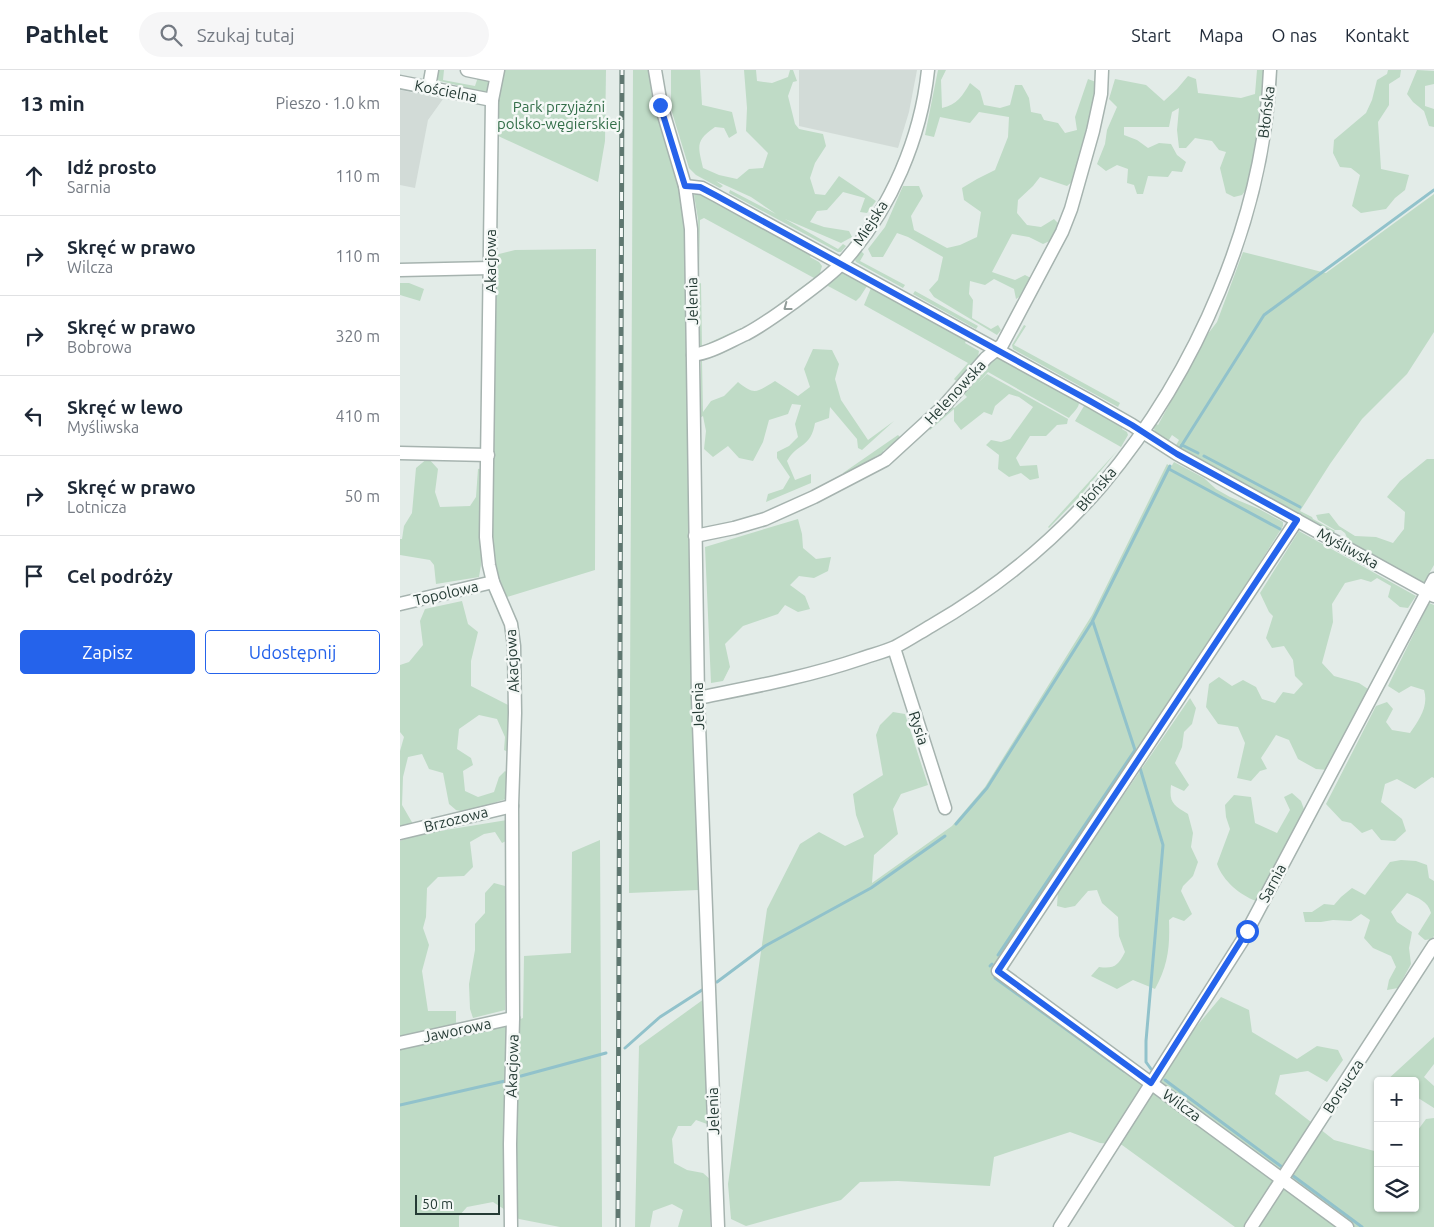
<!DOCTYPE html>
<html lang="pl">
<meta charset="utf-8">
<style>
body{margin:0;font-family:Ubuntu,sans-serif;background:#f6f6f7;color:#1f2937}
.controls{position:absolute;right:15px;bottom:15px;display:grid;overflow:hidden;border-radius:5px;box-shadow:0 1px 4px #0004}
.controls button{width:45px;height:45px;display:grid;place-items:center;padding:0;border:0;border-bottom:1px solid #e0e1e3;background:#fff;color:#1f2937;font:25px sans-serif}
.scale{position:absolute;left:15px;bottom:12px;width:85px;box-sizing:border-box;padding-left:5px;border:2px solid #253b35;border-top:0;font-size:14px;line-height:18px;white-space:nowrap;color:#253b35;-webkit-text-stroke:4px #f4f8f6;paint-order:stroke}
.stop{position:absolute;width:15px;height:15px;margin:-11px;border:4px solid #2563eb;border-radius:50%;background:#fff}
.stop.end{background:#2563eb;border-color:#fff;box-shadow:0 1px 5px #0008}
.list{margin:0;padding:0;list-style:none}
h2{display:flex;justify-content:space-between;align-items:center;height:65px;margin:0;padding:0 20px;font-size:21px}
h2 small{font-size:16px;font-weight:400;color:#747a83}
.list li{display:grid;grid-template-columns:32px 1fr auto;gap:15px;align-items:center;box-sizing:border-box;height:80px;padding:0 20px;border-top:1px solid #e0e1e3}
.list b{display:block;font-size:19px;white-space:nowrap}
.list p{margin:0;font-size:16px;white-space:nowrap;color:#747a83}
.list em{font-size:16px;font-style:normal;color:#747a83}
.actions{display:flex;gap:10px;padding:15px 20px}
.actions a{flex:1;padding:11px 0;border:1px solid #2563eb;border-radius:5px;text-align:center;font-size:18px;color:#2563eb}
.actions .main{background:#2563eb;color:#fff}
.icon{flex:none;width:28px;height:28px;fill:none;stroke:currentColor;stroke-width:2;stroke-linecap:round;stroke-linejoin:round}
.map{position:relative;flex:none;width:1034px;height:1157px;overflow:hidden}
header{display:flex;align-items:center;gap:30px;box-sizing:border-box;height:70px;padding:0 25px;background:#fff;border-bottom:1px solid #e0e1e3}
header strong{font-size:24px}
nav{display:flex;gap:28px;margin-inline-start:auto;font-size:18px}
.search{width:350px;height:45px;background:#f6f6f7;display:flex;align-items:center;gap:12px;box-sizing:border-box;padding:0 18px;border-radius:28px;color:#747a83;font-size:19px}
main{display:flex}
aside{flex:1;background:#fff}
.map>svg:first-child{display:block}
</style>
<header>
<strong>Pathlet</strong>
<div class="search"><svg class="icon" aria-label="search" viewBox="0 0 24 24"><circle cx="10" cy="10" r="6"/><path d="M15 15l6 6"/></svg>Szukaj tutaj</div>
<nav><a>Start</a><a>Mapa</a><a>O nas</a><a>Kontakt</a></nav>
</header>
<main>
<aside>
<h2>13 min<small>Pieszo · 1.0 km</small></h2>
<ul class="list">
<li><svg class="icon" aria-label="ahead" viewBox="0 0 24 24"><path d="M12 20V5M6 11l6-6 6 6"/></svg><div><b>Idź prosto</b><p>Sarnia</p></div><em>110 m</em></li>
<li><svg class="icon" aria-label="right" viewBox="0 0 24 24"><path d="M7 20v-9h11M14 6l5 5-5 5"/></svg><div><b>Skręć w prawo</b><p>Wilcza</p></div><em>110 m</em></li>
<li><svg class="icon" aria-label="right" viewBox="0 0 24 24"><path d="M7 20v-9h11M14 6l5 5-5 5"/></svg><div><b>Skręć w prawo</b><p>Bobrowa</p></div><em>320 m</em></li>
<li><svg class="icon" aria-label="left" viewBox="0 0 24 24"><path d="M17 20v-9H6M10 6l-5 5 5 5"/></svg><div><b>Skręć w lewo</b><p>Myśliwska</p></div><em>410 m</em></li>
<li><svg class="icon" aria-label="right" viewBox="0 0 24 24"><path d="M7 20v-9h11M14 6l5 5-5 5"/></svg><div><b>Skręć w prawo</b><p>Lotnicza</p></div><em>50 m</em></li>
<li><svg class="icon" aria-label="arrive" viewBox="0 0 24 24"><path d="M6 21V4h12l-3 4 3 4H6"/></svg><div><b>Cel podróży</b></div></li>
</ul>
<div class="actions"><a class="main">Zapisz</a><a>Udostępnij</a></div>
</aside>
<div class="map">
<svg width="1034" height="1157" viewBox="0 0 1034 1157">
<rect width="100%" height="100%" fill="#e3ece8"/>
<g fill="#d2dbd7">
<path d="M 399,0 L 517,0 L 509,42 L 498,78 L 399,56 Z"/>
<path d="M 0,20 L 43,29 L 28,50 L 15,118 L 0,115 Z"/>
</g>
<g fill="#bfdbc6">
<path d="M 36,0 L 44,0 L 43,10 L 75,16 L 78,7 L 90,8 L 87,22 L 62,19 L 60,16 L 36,10 Z"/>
<path d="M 103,0 L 206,0 L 205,71 L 198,112 L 96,65 L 95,33 Z"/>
<path d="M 233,0 L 249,0 L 252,26 L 278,108 L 284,136 L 287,208 L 288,389 L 298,820 L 229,823 Z"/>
<path d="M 271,0 L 300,0 L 302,35 L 332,42 L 337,63 L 329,68 L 324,58 L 315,57 C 295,71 298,76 303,98 L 319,105 L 337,109 L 349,99 L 363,98 L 368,83 L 346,61 L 347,38 L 344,0 L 356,0 L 357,11 L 372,13 L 388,7 L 390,0 L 393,0 L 397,11 L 393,12 L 388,26 L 395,54 L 399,59 L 423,64 L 426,76 L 415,93 L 410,108 L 415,124 L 425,125 L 439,106 L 476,131 L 467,143 L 460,142 L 465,128 L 443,122 L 427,140 L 417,141 L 410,152 L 424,157 L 449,161 L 452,167 L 441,173 L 385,149 L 438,179 L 443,174 L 446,176 L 441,182 L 438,182 L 329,123 L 330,120 L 376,144 L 351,127 L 316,111 L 323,116 L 320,118 L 296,105 L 289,98 L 271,39 Z"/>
<path d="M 538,0 L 546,0 L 541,10 L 542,38 C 557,35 563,25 570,13 L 580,21 L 584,35 L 600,38 L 610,35 L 615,15 L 622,15 L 629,28 L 631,42 L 641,44 L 644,50 L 658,53 L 665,63 L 677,60 L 675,47 L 688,9 L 696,12 L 686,69 L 674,110 L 667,116 L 640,107 L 633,116 L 618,130 L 617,143 L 627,155 L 641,157 L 654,149 L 659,154 L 652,170 L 643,174 L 629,167 L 612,164 L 592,202 L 615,210 L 625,205 L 631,208 L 626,223 L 616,229 L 614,219 L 594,209 L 585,215 L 570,211 L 569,224 L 573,230 L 572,248 L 591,259 L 598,255 L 601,260 L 597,265 L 534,227 L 529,220 L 538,210 L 543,187 L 508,167 L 497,163 L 483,187 L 472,187 L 468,179 L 485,157 L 503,116 L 519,116 L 523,126 L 511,146 L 514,160 L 547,178 L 560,175 L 577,167 L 581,142 L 564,130 L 562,118 L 577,109 L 595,100 L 608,67 L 609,47 L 579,42 L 570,53 L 540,47 L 534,67 L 525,65 Z"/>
<path d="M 857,0 L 864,0 L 863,34 L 848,117 L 842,125 L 834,127 L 826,123 L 820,98 L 826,82 L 819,80 L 812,71 L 795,68 L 786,78 L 779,78 L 777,60 L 779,38 L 772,42 L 769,57 L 724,57 L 724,65 L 737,70 L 748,78 L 759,73 L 771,74 L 777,85 L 786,92 L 782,102 L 772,101 L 768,107 L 748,106 L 743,124 L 737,124 L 734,115 L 727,113 L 728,99 L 717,95 L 706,101 L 697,94 L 705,74 L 707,60 L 717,37 L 709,29 L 715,9 L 746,15 L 764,31 L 777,19 L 788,6 L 796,9 L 798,23 L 841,28 L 855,24 Z"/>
<path d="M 988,0 L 1001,0 L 1000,7 L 989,14 L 989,35 L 978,52 L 981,99 L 1009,105 L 1005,120 L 995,128 L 986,139 L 961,143 L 952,136 L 960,105 L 951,98 L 940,97 L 933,83 L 934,70 L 966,43 L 972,30 L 977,10 L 987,4 Z"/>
<path d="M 1017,0 L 1034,1 L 1034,14 L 1025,16 L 1025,36 L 1034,39 L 1034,57 L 1029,56 L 1024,41 L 1013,32 L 1007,24 Z"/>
<path d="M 298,123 L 300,123 L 412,184 L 410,187 L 419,192 L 422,196 L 420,203 L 422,206 L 379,237 L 378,235 L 414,208 L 304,148 L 300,150 L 299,207 L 298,149 L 294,125 Z"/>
<path d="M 1034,124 L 1034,262 L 1007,304 L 962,349 L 930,394 L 900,441 L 912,447 L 913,449 L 935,461 L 933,464 L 775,377 L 779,370 L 772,365 L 767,373 C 760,367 751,363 755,353 L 758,355 L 807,265 L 817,252 L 843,182 L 926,203 Z"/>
<path d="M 196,179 L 195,500 L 107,527 L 94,495 L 91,466 L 96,250 L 95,185 L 115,180 Z"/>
<path d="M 461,181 L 464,184 L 460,191 L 505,215 L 503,218 L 456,192 L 455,190 Z"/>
<path d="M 439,202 L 445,202 L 466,214 L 467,216 L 460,227 L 456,231 L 428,216 L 424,217 L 406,232 L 405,230 Z"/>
<path d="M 0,213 L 9,213 L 24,219 L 20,231 L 0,225 Z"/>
<path d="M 301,213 L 302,276 L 341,258 L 342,260 L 301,279 L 299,271 L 299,214 Z"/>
<path d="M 471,218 L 474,218 L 567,269 L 565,273 L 579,281 L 578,287 L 556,311 L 554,309 L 568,293 L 464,235 Z"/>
<path d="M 515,221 L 578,256 L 576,259 L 513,224 Z"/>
<path d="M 624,255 L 626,256 L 614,275 L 720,333 L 718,337 L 613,279 L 612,275 Z"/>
<path d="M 342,270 L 344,272 L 321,284 L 302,291 L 303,342 L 311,331 L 324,326 L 338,312 C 355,326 357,322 375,311 L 398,326 L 410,317 L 404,299 L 413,279 L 432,280 L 439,294 L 435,309 L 441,330 L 468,370 L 494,351 L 462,380 L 458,378 L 457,369 L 430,337 L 429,348 L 415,353 C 411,378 397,373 387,391 L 395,410 L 411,404 L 411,413 L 366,432 L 368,424 L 383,419 L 390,407 L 377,388 L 377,382 L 389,376 L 398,367 L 395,354 L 401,335 L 392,334 L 388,344 L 369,350 L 363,372 L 353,391 L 339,388 L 328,376 L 313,387 L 304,379 L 306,361 L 303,346 L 300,348 L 301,287 Z"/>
<path d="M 596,288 L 601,288 L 679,331 C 680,338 672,343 669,348 L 588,302 L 578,313 L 587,304 L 668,349 L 667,354 L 657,355 L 646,366 L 630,366 L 616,388 L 620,396 L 637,395 L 639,408 L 630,410 L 621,403 L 609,407 L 598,399 L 599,385 L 586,375 L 591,370 L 601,372 L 610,369 L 633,337 L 619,327 L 609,324 L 595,336 L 592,345 L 584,342 L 561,360 L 554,351 L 554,339 L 530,360 L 528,357 L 552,336 L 554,338 L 567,327 L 563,323 L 589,292 Z"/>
<path d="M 686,335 L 724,356 L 722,359 L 727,362 L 728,365 L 721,377 L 675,351 L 684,336 Z"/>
<path d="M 498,365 L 501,368 L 483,381 L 486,385 L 480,389 L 478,385 L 445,406 L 443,403 Z"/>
<path d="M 717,381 L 679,427 L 649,458 L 648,457 Z"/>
<path d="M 28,388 L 38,399 L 35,422 L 40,437 L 70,436 L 76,427 L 78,399 L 84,398 L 81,495 L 79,507 L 36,514 L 34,495 L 30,490 L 0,485 L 0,469 L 2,469 L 4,456 L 12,443 L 16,398 Z"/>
<path d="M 1027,389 L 1034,389 L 1034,495 L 1023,514 L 944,470 L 944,469 L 948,470 L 945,463 L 941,460 L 935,460 L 918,450 L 916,445 L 929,443 L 939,456 L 955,466 L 976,467 L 993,473 L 1004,459 L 1005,442 L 987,427 L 1000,411 Z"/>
<path d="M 774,392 L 804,408 L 816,419 L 830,427 L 859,439 L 883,452 L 883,456 L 740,684 L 598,898 L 753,1017 L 785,970 L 821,927 L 849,940 L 852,962 L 897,989 L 917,976 L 938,980 L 943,990 L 927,1012 L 908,1001 L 880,1005 L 875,1024 L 934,1070 L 978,1082 L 978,1138 L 1015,1138 L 1015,1064 L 1026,1049 L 1034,1048 L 1034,1157 L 835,1157 L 722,1075 L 700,1073 L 670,1062 L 594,1087 L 590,1116 L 498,1111 L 460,1112 L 441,1130 L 346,1156 L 331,1149 L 328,1114 L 367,839 L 400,774 L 419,762 L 445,776 L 464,767 L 456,745 L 453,724 L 483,705 L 476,665 L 480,655 L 493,642 L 505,644 L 528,715 L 501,724 L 493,739 L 498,764 L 474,785 L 472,813 L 552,756 L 585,717 L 692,545 L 767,394 L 771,397 Z"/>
<path d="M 398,449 L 402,464 L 403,478 L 416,489 L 431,487 L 428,501 L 414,508 L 399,506 L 390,515 L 405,526 L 410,539 L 398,542 L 385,535 L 378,544 L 343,556 L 325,574 L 330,597 L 323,611 L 311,613 L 305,477 Z"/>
<path d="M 899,461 L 1016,526 L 1008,538 L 1000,537 L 988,527 L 991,516 L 977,508 L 971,512 L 961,509 L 945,513 L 932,534 L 933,552 L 922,593 L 934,606 L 959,613 L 968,619 L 928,700 L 916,699 L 898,689 L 889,670 L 876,665 L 861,688 L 867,699 L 860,701 L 851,711 L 837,708 L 845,673 L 838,657 L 818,654 L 806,637 L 809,614 L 819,607 L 832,616 L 843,610 L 856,617 L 862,629 L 875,633 L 883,622 L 894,624 L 903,614 L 895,606 L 893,590 L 884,576 L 872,578 L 866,568 L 873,546 L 869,542 L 860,523 Z"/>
<path d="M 62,531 L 68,554 L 78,562 L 71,591 L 71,616 L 110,636 L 108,682 L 104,680 L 105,667 L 97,649 L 79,645 L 59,659 L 57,679 L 71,688 L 73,695 L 63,701 L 65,721 L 78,727 L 94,722 L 99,707 L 105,701 L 111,706 L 109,728 L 65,742 L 56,740 L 49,734 L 43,703 L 29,699 L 22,684 L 8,687 L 3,707 L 2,735 L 13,754 L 0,758 L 0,681 L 4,667 L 0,662 L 0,595 L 9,592 L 23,575 L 20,551 L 25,539 Z"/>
<path d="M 1029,533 L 1034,535 L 1034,708 L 1032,707 L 1015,719 L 997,709 L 985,714 L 981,732 L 1002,749 L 1006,761 L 995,771 L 981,770 L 972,759 L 962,763 L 951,753 L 942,751 L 926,734 L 976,636 L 987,632 L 993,639 L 986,652 L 992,660 L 1010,663 C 1019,650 1029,636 1024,620 L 1011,616 L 999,623 L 988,616 Z"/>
<path d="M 790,628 L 796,638 L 792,654 L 784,662 L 782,677 L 775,693 L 789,715 L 784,721 L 771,715 C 769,733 773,735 788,744 L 793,763 L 791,777 L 798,792 L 793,806 L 783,816 L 781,821 L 792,844 L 784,851 L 773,847 L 769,850 C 770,877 768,895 755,919 L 733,910 L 717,919 L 691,906 L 699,897 C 714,899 718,896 725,882 L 719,866 L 718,847 L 702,833 L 697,820 L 688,821 L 675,836 L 665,838 L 657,836 L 658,821 Z"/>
<path d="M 892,723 L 901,731 L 905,742 L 856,831 C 840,825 823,811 817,794 L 830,759 L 826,747 L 825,735 L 834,725 L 851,727 L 855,753 L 877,763 L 890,740 L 884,727 Z"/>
<path d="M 107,750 L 106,771 L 102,773 L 95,762 L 84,764 L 70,772 L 73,797 L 64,806 L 38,807 L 27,818 L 26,847 L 23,858 L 29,875 L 22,901 L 28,941 L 56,941 L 56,952 L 64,965 L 103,956 L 123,948 L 124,886 L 171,883 L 172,782 L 200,770 L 202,1157 L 160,1157 L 119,1149 L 93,1132 L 67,1137 L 59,1146 L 59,1157 L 0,1157 L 0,771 L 15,765 Z"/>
<path d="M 1001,790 L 1016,791 L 1027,795 L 1029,808 L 1034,811 L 1034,866 L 1032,869 L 1025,870 L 1018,864 L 1031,843 C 1028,831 1018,828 1007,823 L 991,842 L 997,852 L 1012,862 L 1009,878 L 1011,894 L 998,918 L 987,920 L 989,910 L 996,897 L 991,886 L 973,878 L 964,868 L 970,850 L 961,844 L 951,851 L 933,850 L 921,852 L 905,852 L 903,842 L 912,842 L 924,834 L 934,835 L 941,827 L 952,818 L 965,825 L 990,792 Z"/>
<path d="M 94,813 L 105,816 L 108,832 L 105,940 L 73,948 L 70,939 L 69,914 L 75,880 L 75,854 L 85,843 L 85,823 Z"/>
<path d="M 304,929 L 307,1054 L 296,1050 L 291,1056 L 278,1056 L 272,1069 L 274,1093 L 287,1100 L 303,1103 L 311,1110 L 310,1157 L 278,1157 L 283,1140 L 272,1134 L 253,1141 L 250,1157 L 235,1157 L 239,976 Z"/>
<path d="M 1034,967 L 1034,994 L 1024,1007 L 1034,1016 L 1034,1038 L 1015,1026 L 1015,1011 L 986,1011 Z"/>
</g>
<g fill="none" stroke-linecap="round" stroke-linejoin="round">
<g stroke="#91c2cb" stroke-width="3">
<path d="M 782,375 L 798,383"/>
<path d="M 780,378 L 864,245 L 1034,120"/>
<path d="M 804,386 L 900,437"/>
<path d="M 769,399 L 880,459"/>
<path d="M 740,698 L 763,775 L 746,971 L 746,992 L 751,999"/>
<path d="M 556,754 L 587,718 L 692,552 L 770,396"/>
<path d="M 598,885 L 735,680 L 693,552"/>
<path d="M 590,896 L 592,894"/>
<path d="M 595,908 L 724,1001"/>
<path d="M 317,912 L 365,876 L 471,818 L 545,766"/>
<path d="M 225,978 L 260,947 L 302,920"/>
<path d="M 121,1006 L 206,983"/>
<path d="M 765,1010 L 882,1097"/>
<path d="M 0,1035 L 105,1011"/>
<path d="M 892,1105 L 962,1157"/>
</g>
<defs>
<g id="minor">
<path d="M 67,0 L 96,6"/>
<path d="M 98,0 L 92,30 L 86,467 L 89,495 L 93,512 L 111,554 L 114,576 L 115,643 L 112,736 L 113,948 L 110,1074 L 111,1157"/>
<path d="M 255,0 L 261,35 L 285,116 L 291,159 L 298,628 L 318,1157"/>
<path d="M 0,12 L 92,30"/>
<path d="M 29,17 L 32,0"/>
<path d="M 285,116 L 302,118 L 317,126 L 690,331 L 732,355 L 777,384 L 1034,526"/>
<path d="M 0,200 L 90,198"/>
<path d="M 293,285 C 311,283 330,271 346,264 C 363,255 378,244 393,233 C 411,219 431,206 446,189 C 491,138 521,68 528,0"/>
<path d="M 0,383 L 88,385"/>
<path d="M 897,450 L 598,901 L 947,1157"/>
<path d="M 295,466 L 334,458 L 365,449 L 414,427 L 485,390 L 544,336 L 586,288 L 602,275 L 662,162 L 671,139 L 693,61 L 701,24 L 702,0"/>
<path d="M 0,534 L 93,512"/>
<path d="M 494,578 L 545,738"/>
<path d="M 298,628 C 352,617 407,607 460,589 C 471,585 484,582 495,577 C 507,571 519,563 531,556 C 595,519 654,471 702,415 C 797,302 864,148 870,0"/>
<path d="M 0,763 L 112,736"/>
<path d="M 0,973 L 113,948"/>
<path d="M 660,1157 L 842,871 L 1034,509"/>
<path d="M 851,1157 L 1034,875"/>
</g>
</defs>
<use href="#minor" stroke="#a6b3af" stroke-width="15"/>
<use href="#minor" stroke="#fff" stroke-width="12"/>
<defs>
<path id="rail" d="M 218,1157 L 222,0"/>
</defs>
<use href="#rail" stroke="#5f7770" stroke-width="5"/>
<use href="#rail" stroke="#f4f8f6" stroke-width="3" stroke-dasharray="9" stroke-linecap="butt"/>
</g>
<defs><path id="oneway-chevron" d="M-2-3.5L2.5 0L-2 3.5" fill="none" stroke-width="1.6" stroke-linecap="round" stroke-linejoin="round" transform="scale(1.25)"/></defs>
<use stroke="#929d9a" href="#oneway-chevron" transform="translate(387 237) rotate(143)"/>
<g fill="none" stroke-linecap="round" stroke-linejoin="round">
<path stroke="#2563eb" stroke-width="6" d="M 260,35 L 285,116 L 300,117 L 317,126 L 690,331 L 732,355 L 777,384 L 897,450 L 598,901 L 751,1013 L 847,861"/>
</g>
<g text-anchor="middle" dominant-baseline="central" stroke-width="5" stroke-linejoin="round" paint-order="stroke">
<g font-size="15" fill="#253b35" stroke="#f4f8f6">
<text transform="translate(46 21) rotate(11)">Kościelna</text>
<text transform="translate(866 42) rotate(-83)">Błońska</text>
<text transform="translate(470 153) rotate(-57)">Miejska</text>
<text transform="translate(90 191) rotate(-90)">Akacjowa</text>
<text transform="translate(292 231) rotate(-91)">Jelenia</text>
<text transform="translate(555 322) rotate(-47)">Helenowska</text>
<text transform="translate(696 419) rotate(-49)">Błońska</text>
<text transform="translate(948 478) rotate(29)">Myśliwska</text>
<text transform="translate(46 523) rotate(-13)">Topolowa</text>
<text transform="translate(112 591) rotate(-93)">Akacjowa</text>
<text transform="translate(298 636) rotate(-92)">Jelenia</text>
<text transform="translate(519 658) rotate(72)">Rysia</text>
<text transform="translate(56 749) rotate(-14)">Brzozowa</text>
<text transform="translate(872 813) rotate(-62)">Sarnia</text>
<text transform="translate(57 960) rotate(-12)">Jaworowa</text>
<text transform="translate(112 996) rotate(-88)">Akacjowa</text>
<text transform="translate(943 1016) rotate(-57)">Borsucza</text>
<text transform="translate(782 1035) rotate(36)">Wilcza</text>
<text transform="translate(313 1041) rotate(-92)">Jelenia</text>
</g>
<g font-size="15" fill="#336e49" stroke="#f4f8f6">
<text x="159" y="36">Park przyjaźni<tspan x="159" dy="17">polsko-węgierskiej</tspan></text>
</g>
</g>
</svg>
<div class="controls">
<button>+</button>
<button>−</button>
<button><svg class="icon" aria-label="layers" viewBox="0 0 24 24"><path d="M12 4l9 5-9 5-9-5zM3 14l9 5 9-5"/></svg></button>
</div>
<div class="scale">50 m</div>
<div class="stop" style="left:847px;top:861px"></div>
<div class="stop end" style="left:260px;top:35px"></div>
</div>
</main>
